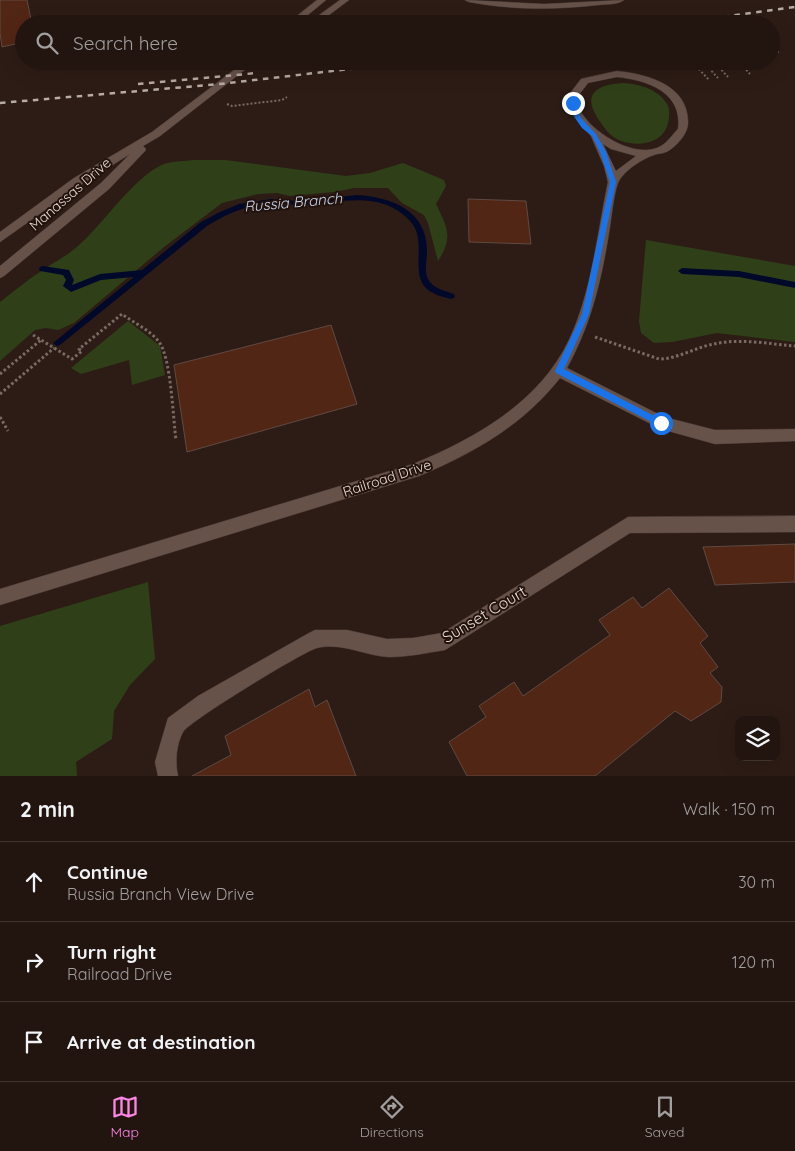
<!DOCTYPE html>
<meta charset="utf-8">
<style>
body{margin:0;font-family:Quicksand,sans-serif;background:#2e221e;color:#f1f3f6}
.controls{position:absolute;right:15px;bottom:15px;display:grid;overflow:hidden;border-radius:10px;box-shadow:0 5px 20px #0002}
.controls button{width:45px;height:45px;display:grid;place-items:center;padding:0;border:0;border-bottom:1px solid #3f3430;background:#221510;color:#f1f3f6;font:25px sans-serif}
.stop{position:absolute;width:15px;height:15px;margin:-11px;border:4px solid #1a73e8;border-radius:50%;background:#fff}
.stop.end{background:#1a73e8;border-color:#fff;box-shadow:0 1px 5px #0008}
.list{margin:0;padding:0;list-style:none}
h2{display:flex;justify-content:space-between;align-items:center;height:65px;margin:0;padding:0 20px;font-size:21px}
h2 small{font-size:16px;font-weight:400;color:#a29f9f}
.list li{display:grid;grid-template-columns:32px 1fr auto;gap:15px;align-items:center;box-sizing:border-box;height:80px;padding:0 20px;border-top:1px solid #3f3430}
.list b{display:block;font-size:19px;white-space:nowrap}
.list p{margin:0;font-size:16px;white-space:nowrap;color:#a29f9f}
.list em{font-size:16px;font-style:normal;color:#a29f9f}
.icon{flex:none;width:28px;height:28px;fill:none;stroke:currentColor;stroke-width:2;stroke-linecap:round;stroke-linejoin:round}
.map{position:relative;flex:none;width:795px;height:776px;overflow:hidden}
.search{position:absolute;background:#221510;box-shadow:0 5px 20px #0002;left:15px;right:15px;top:15px;height:55px;display:flex;align-items:center;gap:12px;box-sizing:border-box;padding:0 18px;border-radius:28px;color:#a29f9f;font-size:19px}
.sheet{height:305px;background:#221510}
nav{display:flex;justify-content:space-around;align-items:center;box-sizing:border-box;height:70px;border-top:1px solid #3f3430;background:#221510;font-size:14px;color:#a29f9f}
nav a{display:grid;justify-items:center;gap:2px}
nav .on{color:#fc86e4}
.map>svg:first-child{display:block}
</style>
<div class="map">
<svg width="795" height="776" viewBox="0 0 795 776">
<rect width="100%" height="100%" fill="#2d1c15"/>
<g fill="#2f4019">
<path d="M 623,83 C 639,84 658,89 667,104 C 671,111 669,122 666,129 C 656,148 625,147 611,135 C 606,131 602,124 599,120 C 581,93 597,85 623,83 Z"/>
<path d="M 194,160 L 225,160 L 346,176 L 370,173 L 403,163 L 444,180 L 446,186 L 436,204 C 448,229 453,237 438,261 L 428,223 L 424,215 L 402,203 L 388,188 L 354,188 L 334,192 L 290,196 L 277,193 L 258,194 L 222,203 L 164,247 L 74,323 L 58,330 L 46,328 L 35,330 L 0,361 L 0,302 C 13,292 26,281 40,272 C 50,264 62,259 72,251 C 101,229 131,178 164,164 C 174,161 184,161 194,160 Z"/>
<path d="M 646,240 L 795,266 L 795,342 L 717,333 L 672,342 L 654,343 L 641,333 L 639,321 Z"/>
<path d="M 128,321 L 160,346 L 165,375 L 132,385 L 129,360 L 81,374 L 71,368 Z"/>
<path d="M 148,582 L 155,659 L 130,685 L 114,711 L 112,739 L 76,762 L 77,776 L 0,776 L 0,626 Z"/>
</g>
<g fill="none" stroke-linecap="round" stroke-linejoin="round">
<g fill="#000929" fill-rule="evenodd">
<path d="M 357,195 C 392,197 428,211 427,252 C 427,261 423,274 430,282 C 435,289 446,291 454,294 L 455,296 L 454,298 L 451,299 C 445,297 438,296 433,293 C 405,279 430,242 410,221 C 382,190 341,202 305,205 C 295,206 285,203 275,203 C 250,204 228,213 207,226 L 60,345 L 57,346 L 53,343 L 134,277 L 101,280 L 71,292 L 63,286 L 66,280 L 63,275 L 40,271 L 39,269 L 40,267 L 43,266 L 69,270 L 74,280 L 72,285 L 100,274 L 142,270 L 201,222 L 220,212 L 239,204 L 271,199 L 297,201 Z"/>
<path d="M 682,268 L 739,271 L 795,282 L 795,288 L 739,277 L 682,274 L 678,271 Z"/>
</g>
</g>
<g fill="#522615" stroke="#5f4a43">
<path d="M 0,0 L 27,0 L 32,24 L 24,24 L 24,42 L 2,47 L 0,33 Z"/>
<path d="M 468,199 L 526,201 L 531,244 L 469,242 Z"/>
<path d="M 331,325 L 357,404 L 187,452 L 174,365 Z"/>
<path d="M 795,544 L 795,582 L 715,585 L 703,547 Z"/>
<path d="M 669,588 L 708,636 L 700,643 L 718,667 L 710,673 L 722,687 L 721,702 L 691,721 L 675,711 L 595,776 L 467,776 L 449,742 L 486,717 L 479,706 L 514,682 L 523,696 L 610,635 L 599,620 L 633,597 L 642,608 Z"/>
<path d="M 309,689 L 315,707 L 327,700 L 356,776 L 192,776 L 231,755 L 225,736 Z"/>
</g>
<g fill="none" stroke-linecap="round" stroke-linejoin="round">
<defs>
<g id="minor">
<path d="M 465,0 L 544,4 L 624,0 C 618,5 606,4 598,5 C 554,10 512,10 469,2 Z"/>
<path d="M 617,71 C 646,74 687,84 688,121 C 689,132 678,145 668,151 C 664,154 658,153 654,155 C 642,159 623,171 618,183 C 613,196 611,224 608,239 C 600,286 590,326 567,368 L 664,417 L 715,430 L 795,429 L 795,441 L 715,444 L 661,429 L 560,378 C 523,425 474,453 419,476 L 0,605 L 0,589 L 413,464 C 474,439 539,403 569,340 C 592,291 597,234 608,182 L 604,166 L 591,136 L 572,114 L 568,96 L 581,79 ZM 617,77 C 647,80 683,92 678,129 C 673,134 667,143 661,146 C 638,160 596,135 583,115 C 579,110 579,102 578,96 L 588,83 ZM 603,144 L 611,149 L 636,156 L 616,171 Z"/>
<path d="M 795,516 L 795,532 L 630,533 L 445,650 C 426,653 408,657 389,657 C 365,656 342,642 317,648 C 304,651 188,722 183,732 C 176,745 175,762 178,776 L 158,776 L 155,762 L 168,718 L 198,696 L 309,633 L 315,630 L 347,630 L 387,639 L 413,638 L 442,633 L 628,517 Z"/>
</g>
<g id="secondary">
<path d="M 317,0 L 326,0 L 297,24 L 287,24 Z"/>
<path d="M 340,0 L 349,0 L 317,24 L 307,24 Z"/>
<path d="M 246,61 L 256,61 L 160,136 L 143,146 L 146,149 L 145,151 L 109,189 L 4,276 L 0,278 L 0,266 L 101,183 L 130,154 L 82,184 L 0,242 L 0,232 L 74,178 L 152,132 Z"/>
</g>
</defs>
<use href="#minor" stroke="#473935" stroke-width="1"/>
<use href="#secondary" stroke="#473935" stroke-width="1"/>
<g stroke="#796a64" stroke-width="2" stroke-dasharray="2 2" stroke-linecap="butt">
<path d="M 771,46 L 780,54"/>
<path d="M 738,61 L 750,74"/>
<path d="M 716,64 L 728,77"/>
<path d="M 706,65 L 718,78"/>
<path d="M 696,66 L 709,80"/>
<path d="M 227,104 L 232,106 L 282,100 L 287,97"/>
</g>
<g stroke="#796a64" stroke-width="3" stroke-dasharray="2.5 2.5" stroke-linecap="butt">
<path d="M 33,335 L 72,359 L 82,351 L 79,349 L 122,314 C 134,323 150,330 159,342 C 171,357 173,418 176,440"/>
<path d="M 595,337 L 659,359 C 678,359 696,347 714,344 C 740,338 769,344 795,346"/>
<path d="M 0,374 L 41,340"/>
<path d="M 0,394 L 54,348"/>
<path d="M 0,417 L 8,431"/>
</g>
<use href="#minor" fill="#67524a" fill-rule="evenodd"/>
<use href="#secondary" fill="#67524a" fill-rule="evenodd"/>
<g stroke="#b9aca7" stroke-width="2.5" stroke-dasharray="5.5 5.5" stroke-linecap="butt">
<path d="M 669,24 L 795,7"/>
<path d="M 138,84 L 257,73"/>
<path d="M 0,103 L 220,84 L 419,61"/>
</g>
</g>
<path fill="#1a73e8" d="M 573,101 L 576,103 L 581,118 L 596,134 L 606,152 L 616,182 L 589,314 L 564,369 L 664,421 L 664,426 L 661,427 L 556,373 L 555,371 L 582,314 L 610,182 L 600,152 L 592,136 L 582,128 L 575,118 L 571,103 Z"/>
<g text-anchor="middle" dominant-baseline="central" stroke-width="4" stroke-linejoin="round" paint-order="stroke">
<g font-size="14" fill="#e6dad5" stroke="#23120c">
<text transform="translate(70 194) rotate(-41)">Manassas Drive</text>
<text transform="translate(387 478) rotate(-18)">Railroad Drive</text>
</g>
<g font-size="15" font-style="italic" fill="#c7d9f3" stroke="#23120c">
<text transform="translate(293 202) rotate(-5)">Russia Branch</text>
</g>
<g font-size="16" fill="#e6dad5" stroke="#23120c">
<text transform="translate(484 614) rotate(-31)">Sunset Court</text>
</g>
</g>
</svg>
<div class="controls">
<button><svg class="icon" aria-label="layers" viewBox="0 0 24 24"><path d="M12 4l9 5-9 5-9-5zM3 14l9 5 9-5"/></svg></button>
</div>
<div class="stop" style="left:661px;top:423px"></div>
<div class="stop end" style="left:573px;top:103px"></div>
<div class="search"><svg class="icon" aria-label="search" viewBox="0 0 24 24"><circle cx="10" cy="10" r="6"/><path d="M15 15l6 6"/></svg>Search here</div>
</div>
<section class="sheet">
<h2>2 min<small>Walk · 150 m</small></h2>
<ul class="list">
<li><svg class="icon" aria-label="ahead" viewBox="0 0 24 24"><path d="M12 20V5M6 11l6-6 6 6"/></svg><div><b>Continue</b><p>Russia Branch View Drive</p></div><em>30 m</em></li>
<li><svg class="icon" aria-label="right" viewBox="0 0 24 24"><path d="M7 20v-9h11M14 6l5 5-5 5"/></svg><div><b>Turn right</b><p>Railroad Drive</p></div><em>120 m</em></li>
<li><svg class="icon" aria-label="arrive" viewBox="0 0 24 24"><path d="M6 21V4h12l-3 4 3 4H6"/></svg><div><b>Arrive at destination</b></div></li>
</ul>
</section>
<nav>
<a class="on"><svg class="icon" aria-label="map" viewBox="0 0 24 24"><path d="M3 6l6-2 6 2 6-2v14l-6 2-6-2-6 2zM9 4v14M15 6v14"/></svg>Map</a>
<a><svg class="icon" aria-label="directions" viewBox="0 0 24 24"><path d="M12 3l9 9-9 9-9-9zM9 14v-3h6M13 9l2 2-2 2"/></svg>Directions</a>
<a><svg class="icon" aria-label="saved" viewBox="0 0 24 24"><path d="M7 4h10v16l-5-4-5 4z"/></svg>Saved</a>
</nav>
